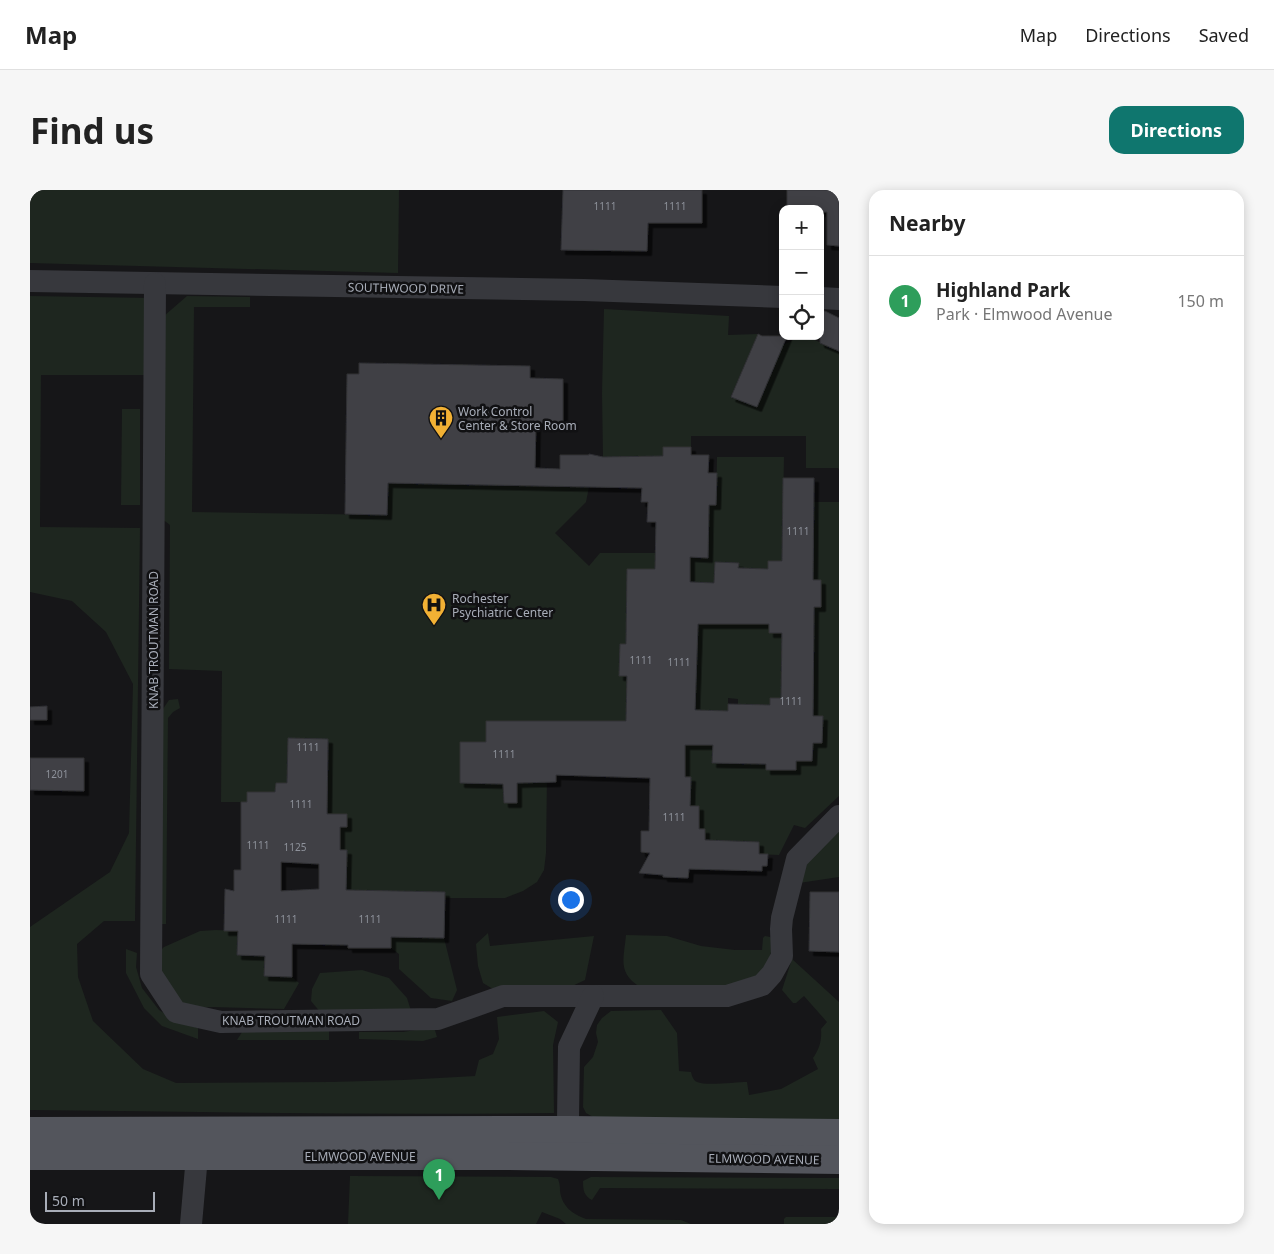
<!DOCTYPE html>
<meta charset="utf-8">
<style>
body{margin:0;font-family:"Noto Sans",sans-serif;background:#f6f6f6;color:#222}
.controls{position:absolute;right:15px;top:15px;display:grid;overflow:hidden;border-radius:10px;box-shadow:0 2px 12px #0003}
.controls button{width:45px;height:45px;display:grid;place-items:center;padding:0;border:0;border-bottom:1px solid #e0e0e0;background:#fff;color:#222;font:25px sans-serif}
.scale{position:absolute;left:15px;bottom:12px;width:110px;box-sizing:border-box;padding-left:5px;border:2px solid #a8adb8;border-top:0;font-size:14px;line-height:18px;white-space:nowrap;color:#a8adb8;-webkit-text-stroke:4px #111113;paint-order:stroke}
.you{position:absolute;left:540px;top:709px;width:18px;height:18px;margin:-12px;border:4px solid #fff;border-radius:50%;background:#1a73e8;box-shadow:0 0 0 8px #1a73e833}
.badge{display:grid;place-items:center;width:32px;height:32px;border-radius:50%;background:#0f766e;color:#fff;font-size:16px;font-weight:700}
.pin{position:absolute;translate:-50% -41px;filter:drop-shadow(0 1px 2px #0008)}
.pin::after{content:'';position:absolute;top:26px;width:18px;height:15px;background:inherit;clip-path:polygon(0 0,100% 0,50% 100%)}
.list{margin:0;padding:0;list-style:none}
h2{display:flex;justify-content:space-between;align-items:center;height:65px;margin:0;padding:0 20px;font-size:21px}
h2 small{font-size:16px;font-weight:400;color:#767676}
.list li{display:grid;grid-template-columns:32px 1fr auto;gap:15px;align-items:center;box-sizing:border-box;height:90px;padding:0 20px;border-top:1px solid #e0e0e0}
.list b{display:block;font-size:19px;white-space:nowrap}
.list p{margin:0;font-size:16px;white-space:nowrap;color:#767676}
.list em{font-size:16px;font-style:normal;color:#767676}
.icon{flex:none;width:28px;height:28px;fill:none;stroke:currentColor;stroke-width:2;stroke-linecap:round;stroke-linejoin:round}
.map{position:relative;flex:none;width:809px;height:1034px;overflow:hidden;border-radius:15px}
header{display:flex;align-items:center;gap:30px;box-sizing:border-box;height:70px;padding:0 25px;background:#fff;border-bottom:1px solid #e0e0e0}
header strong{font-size:24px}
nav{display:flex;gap:28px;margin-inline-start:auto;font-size:18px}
.intro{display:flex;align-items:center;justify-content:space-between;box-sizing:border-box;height:120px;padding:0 30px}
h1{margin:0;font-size:35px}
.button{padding:12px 22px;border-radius:15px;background:#0f766e;color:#fff;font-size:18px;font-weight:700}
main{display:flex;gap:30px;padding:0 30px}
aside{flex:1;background:#fff;border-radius:15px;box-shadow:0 2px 12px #0003}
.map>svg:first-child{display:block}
</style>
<header>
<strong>Map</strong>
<nav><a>Map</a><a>Directions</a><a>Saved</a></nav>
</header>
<div class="intro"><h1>Find us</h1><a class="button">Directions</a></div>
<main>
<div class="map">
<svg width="809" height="1034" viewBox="0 0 809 1034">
<defs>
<filter id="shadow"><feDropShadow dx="4.5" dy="4.5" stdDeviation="0" flood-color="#0009"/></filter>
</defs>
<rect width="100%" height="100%" fill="#161618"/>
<g fill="#1e261f">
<path d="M 0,0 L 369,0 L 368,83 L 0,73 Z"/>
<path d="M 0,106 L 121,108 L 120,185 L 11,185 L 10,337 L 110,338 L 105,731 L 74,731 L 47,754 L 48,787 L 63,831 L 113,879 L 146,893 L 301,892 L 373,890 L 445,886 L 449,870 L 463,864 L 469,849 L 467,827 L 514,821 L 528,832 L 523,855 L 524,923 C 349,925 175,922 0,920 L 0,737 L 80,682 L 99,643 L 103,494 L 76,442 L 42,411 L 0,402 Z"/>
<path d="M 157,106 L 220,107 L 220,117 L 164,117 L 162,322 L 357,325 L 358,293 L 559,297 L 556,312 L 525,343 L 559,376 L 570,363 L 635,363 L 634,379 L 597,379 L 596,454 L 590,454 L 589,486 L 597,486 L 596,531 L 456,531 L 456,552 L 430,552 L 430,593 L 473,594 L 474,613 L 487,613 L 487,593 L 517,585 L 516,663 L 514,680 L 507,692 L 493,701 L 475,708 L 415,708 L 415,702 L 316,700 L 317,660 L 310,660 L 310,637 L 317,637 L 317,624 L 297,624 L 298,594 L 246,593 L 245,629 L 217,612 L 191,612 L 192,481 L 139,479 L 140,335 L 131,328 L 134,126 Z"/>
<path d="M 574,119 L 699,126 L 698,145 L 728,144 L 701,206 L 727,217 L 753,155 L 771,146 L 776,146 L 809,161 L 809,279 L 808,278 L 776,278 L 776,246 L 661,246 L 661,257 L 633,257 L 633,266 L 573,267 L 572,203 Z"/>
<path d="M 92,219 L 110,219 L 110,315 L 91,315 Z"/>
<path d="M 687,267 L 754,267 L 752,371 L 738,371 L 738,379 L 708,378 L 708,373 L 697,372 L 696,384 L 685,384 L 684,393 L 668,392 L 668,398 L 659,398 L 660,367 L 677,368 L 679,315 L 686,315 Z"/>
<path d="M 784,312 L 809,312 L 809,606 L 775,638 L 764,635 L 749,665 L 729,664 L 729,652 L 675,650 L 669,639 L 669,616 L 660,616 L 661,588 L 655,587 L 655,568 L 650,568 L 650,554 L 683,555 L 683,573 L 736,574 L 737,580 L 765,580 L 766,571 L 782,571 L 783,553 L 792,553 L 793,527 L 783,526 L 784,454 L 771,454 L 771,435 L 784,435 L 784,417 L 791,417 L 791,390 L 783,390 Z"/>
<path d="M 668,418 L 686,434 L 739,434 L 764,442 L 752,454 L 751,508 L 740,508 L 740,515 L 708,514 L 708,509 L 698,508 L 698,521 L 665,526 Z"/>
<path d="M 148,509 L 150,518 L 143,522 L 138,528 L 136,734 L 128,734 L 131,522 L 139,510 Z"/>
<path d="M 809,638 L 809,687 L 769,693 L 771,680 Z"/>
<path d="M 186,740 L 208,741 L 207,765 L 235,766 L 234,786 L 262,787 L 269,793 L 254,819 L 182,817 L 164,818 L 146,810 L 130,788 L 127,764 L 134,757 L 170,741 Z"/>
<path d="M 458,743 L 460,756 L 564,746 L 555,790 L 538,798 L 463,799 L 453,793 L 448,776 L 446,754 Z"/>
<path d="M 596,745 L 637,746 L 671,756 L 705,760 L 732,760 L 733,748 L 735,746 L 740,747 L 743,750 L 743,756 L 734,784 L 706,797 L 610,797 C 587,783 594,768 596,745 Z"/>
<path d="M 361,747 L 414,748 L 427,800 L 422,811 L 401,808 L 369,779 L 369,764 L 361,758 Z"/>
<path d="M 96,759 L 107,763 L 106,777 L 112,798 L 129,820 L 148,832 L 168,838 L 168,849 L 132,836 L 114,818 L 96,783 Z"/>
<path d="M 762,769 L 809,812 L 809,932 L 565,928 L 556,923 L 553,917 L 554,877 L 563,867 L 568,852 L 566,843 L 567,835 L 572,828 L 581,821 L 631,820 L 647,843 L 649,881 L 661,882 C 662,886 663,890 667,892 C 676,896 706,892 717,892 L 719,905 L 751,899 L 788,879 L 783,868 C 789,859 792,851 791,839 L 797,832 L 774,806 L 766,813 L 763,813 L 752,800 Z"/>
<path d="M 332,780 L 359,788 L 377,808 L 382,824 L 291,823 L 281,811 L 282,799 L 290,783 Z"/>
<path d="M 404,837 L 407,847 L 393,851 L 329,849 L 329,842 L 373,842 Z"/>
<path d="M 214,839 L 299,839 L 299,850 L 207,850 Z"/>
<path d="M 320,986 L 521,987 L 528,989 C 530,994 530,997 530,1001 C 532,1017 543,1024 556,1029 L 651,1030 L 661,1034 L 536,1034 L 530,1029 L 512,1022 L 506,1034 L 318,1034 Z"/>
<path d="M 561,987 L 809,988 L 809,999 L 570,998 L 562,1010 C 554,1006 553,1000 553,991 Z"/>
<path d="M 756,1027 L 809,1027 L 809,1034 L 754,1034 L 754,1029 Z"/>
</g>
<g fill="#404145" stroke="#303034" fill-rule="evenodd" filter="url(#shadow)">
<path d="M 533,0 L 672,0 L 672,33 L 618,33 L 617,61 L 531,60 Z"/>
<path d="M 757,0 L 809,0 L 809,56 L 797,55 L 797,22 L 790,22 L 790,19 L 757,19 Z"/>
<path d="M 790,121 L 795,121 L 809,128 L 809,161 L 790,153 Z"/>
<path d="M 728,144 L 732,146 L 757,146 L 727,217 L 701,207 Z"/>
<path d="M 329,173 L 500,176 L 500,188 L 533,189 L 533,233 L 506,233 L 505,278 L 530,279 L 530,265 L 559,265 L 559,264 L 573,267 L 633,266 L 633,257 L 661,257 L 661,265 L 679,265 L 678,283 L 687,283 L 686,315 L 679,315 L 678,368 L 660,367 L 660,392 L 684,393 L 685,372 L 709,373 L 708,378 L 738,379 L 738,371 L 752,371 L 753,288 L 784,288 L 783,390 L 791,390 L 791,417 L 784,417 L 783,526 L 793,526 L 792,553 L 783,553 L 782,571 L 766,571 L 766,580 L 736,580 L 736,574 L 682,573 L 683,555 L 655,555 L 655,587 L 661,587 L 660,616 L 669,616 L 669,639 L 675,639 L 675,650 L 729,652 L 729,664 L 738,664 L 737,676 L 732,676 L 732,681 L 659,679 L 658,688 L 633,687 L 633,685 L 609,683 L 620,663 L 611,662 L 611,641 L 619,641 L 620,588 L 526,585 L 526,592 L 487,593 L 487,613 L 474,613 L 473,594 L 430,593 L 430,552 L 456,552 L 456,531 L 596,531 L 597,486 L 589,486 L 590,454 L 596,454 L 597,379 L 625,379 L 626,332 L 617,332 L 618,312 L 611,312 L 612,298 L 358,293 L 357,325 L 315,324 L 317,184 L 329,184 ZM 668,434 L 739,434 L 739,443 L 752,443 L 751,508 L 740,508 L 740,515 L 698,514 L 698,521 L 665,520 Z"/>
<path d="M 17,516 L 17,530 L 0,530 L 0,517 Z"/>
<path d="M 258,548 L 298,549 L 297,624 L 317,624 L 317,637 L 310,637 L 310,660 L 317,660 L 316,700 L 415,702 L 414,748 L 361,747 L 361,758 L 318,758 L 318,755 L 262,754 L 262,787 L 234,786 L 235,766 L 207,765 L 208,741 L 194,741 L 195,699 L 204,701 L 204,680 L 211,680 L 211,612 L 217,612 L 217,602 L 245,602 L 246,593 L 257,593 ZM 251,672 L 289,674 L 289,699 L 251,701 Z"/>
<path d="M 0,568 L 54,568 L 54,601 L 0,600 Z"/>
<path d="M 780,702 L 809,702 L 809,762 L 779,761 Z"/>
</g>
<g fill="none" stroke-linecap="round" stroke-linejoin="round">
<g stroke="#37383d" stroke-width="22">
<path d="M 0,91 L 554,100 L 753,107"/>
<path d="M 125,94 L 121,784 L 146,822 L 191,832 L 408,829 L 473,806 L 697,806 L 732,795 L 742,784 L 752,766 L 751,739 L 752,728 L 767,669 L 809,626"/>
<path d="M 790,108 L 809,109"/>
<path d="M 540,957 L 540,940 L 538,930 L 539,857 L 563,806"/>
<path d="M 161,1034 L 167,966"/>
</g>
<g stroke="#53555c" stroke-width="28">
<path d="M 0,941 L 540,940 L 809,943"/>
<path d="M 0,966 L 475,966 L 809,970"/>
</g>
</g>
<defs>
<symbol id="building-pin" viewBox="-11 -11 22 30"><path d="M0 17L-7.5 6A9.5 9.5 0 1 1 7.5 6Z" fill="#f2b134" stroke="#111113"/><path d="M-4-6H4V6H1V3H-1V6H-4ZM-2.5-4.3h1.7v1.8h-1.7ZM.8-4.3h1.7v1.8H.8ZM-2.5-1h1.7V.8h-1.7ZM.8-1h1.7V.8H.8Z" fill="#111"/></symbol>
<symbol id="hospital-pin" viewBox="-11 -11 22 30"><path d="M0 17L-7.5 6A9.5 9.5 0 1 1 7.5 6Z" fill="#f2b134" stroke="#111113"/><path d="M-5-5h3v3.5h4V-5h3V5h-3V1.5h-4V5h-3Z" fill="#111"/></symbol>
</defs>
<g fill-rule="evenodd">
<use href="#building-pin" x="397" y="214" width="28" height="38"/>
<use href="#hospital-pin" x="390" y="401" width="28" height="38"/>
</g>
<g text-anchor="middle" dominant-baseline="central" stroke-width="5" stroke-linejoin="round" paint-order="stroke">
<g font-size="10" fill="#8e929b">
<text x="575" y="16">1111</text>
<text x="645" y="16">1111</text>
<text x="768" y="341">1111</text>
<text x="611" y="470">1111</text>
<text x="649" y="472">1111</text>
<text x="761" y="511">1111</text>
<text x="278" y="557">1111</text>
<text x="474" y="564">1111</text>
<text x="27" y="584">1201</text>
<text x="271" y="614">1111</text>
<text x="644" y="627">1111</text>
<text x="228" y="655">1111</text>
<text x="265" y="657">1125</text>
<text x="256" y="729">1111</text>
<text x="340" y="729">1111</text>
</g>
<g font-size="12" fill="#a8adb8" stroke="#111113">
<text transform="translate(376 98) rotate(1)">SOUTHWOOD DRIVE</text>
<text transform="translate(123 450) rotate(-90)">KNAB TROUTMAN ROAD</text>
<text x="261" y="830">KNAB TROUTMAN ROAD</text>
<text x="330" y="966">ELMWOOD AVENUE</text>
<text transform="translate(734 969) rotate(1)">ELMWOOD AVENUE</text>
</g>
<g font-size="12" fill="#a8adb8" stroke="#111113" text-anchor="start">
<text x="428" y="221">Work Control<tspan x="428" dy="14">Center &amp; Store Room</tspan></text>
<text x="422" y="408">Rochester<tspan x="422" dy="14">Psychiatric Center</tspan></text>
</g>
</g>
</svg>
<div class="controls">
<button>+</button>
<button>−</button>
<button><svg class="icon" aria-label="locate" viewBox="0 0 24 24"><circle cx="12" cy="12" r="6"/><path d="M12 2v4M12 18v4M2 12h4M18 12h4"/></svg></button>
</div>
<div class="scale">50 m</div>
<div class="you"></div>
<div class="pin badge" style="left:409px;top:1010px;background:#2e9e5b">1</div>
</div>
<aside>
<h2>Nearby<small></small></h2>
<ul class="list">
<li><span class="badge" style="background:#2e9e5b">1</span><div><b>Highland Park</b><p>Park · Elmwood Avenue</p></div><em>150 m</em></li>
</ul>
</aside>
</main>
